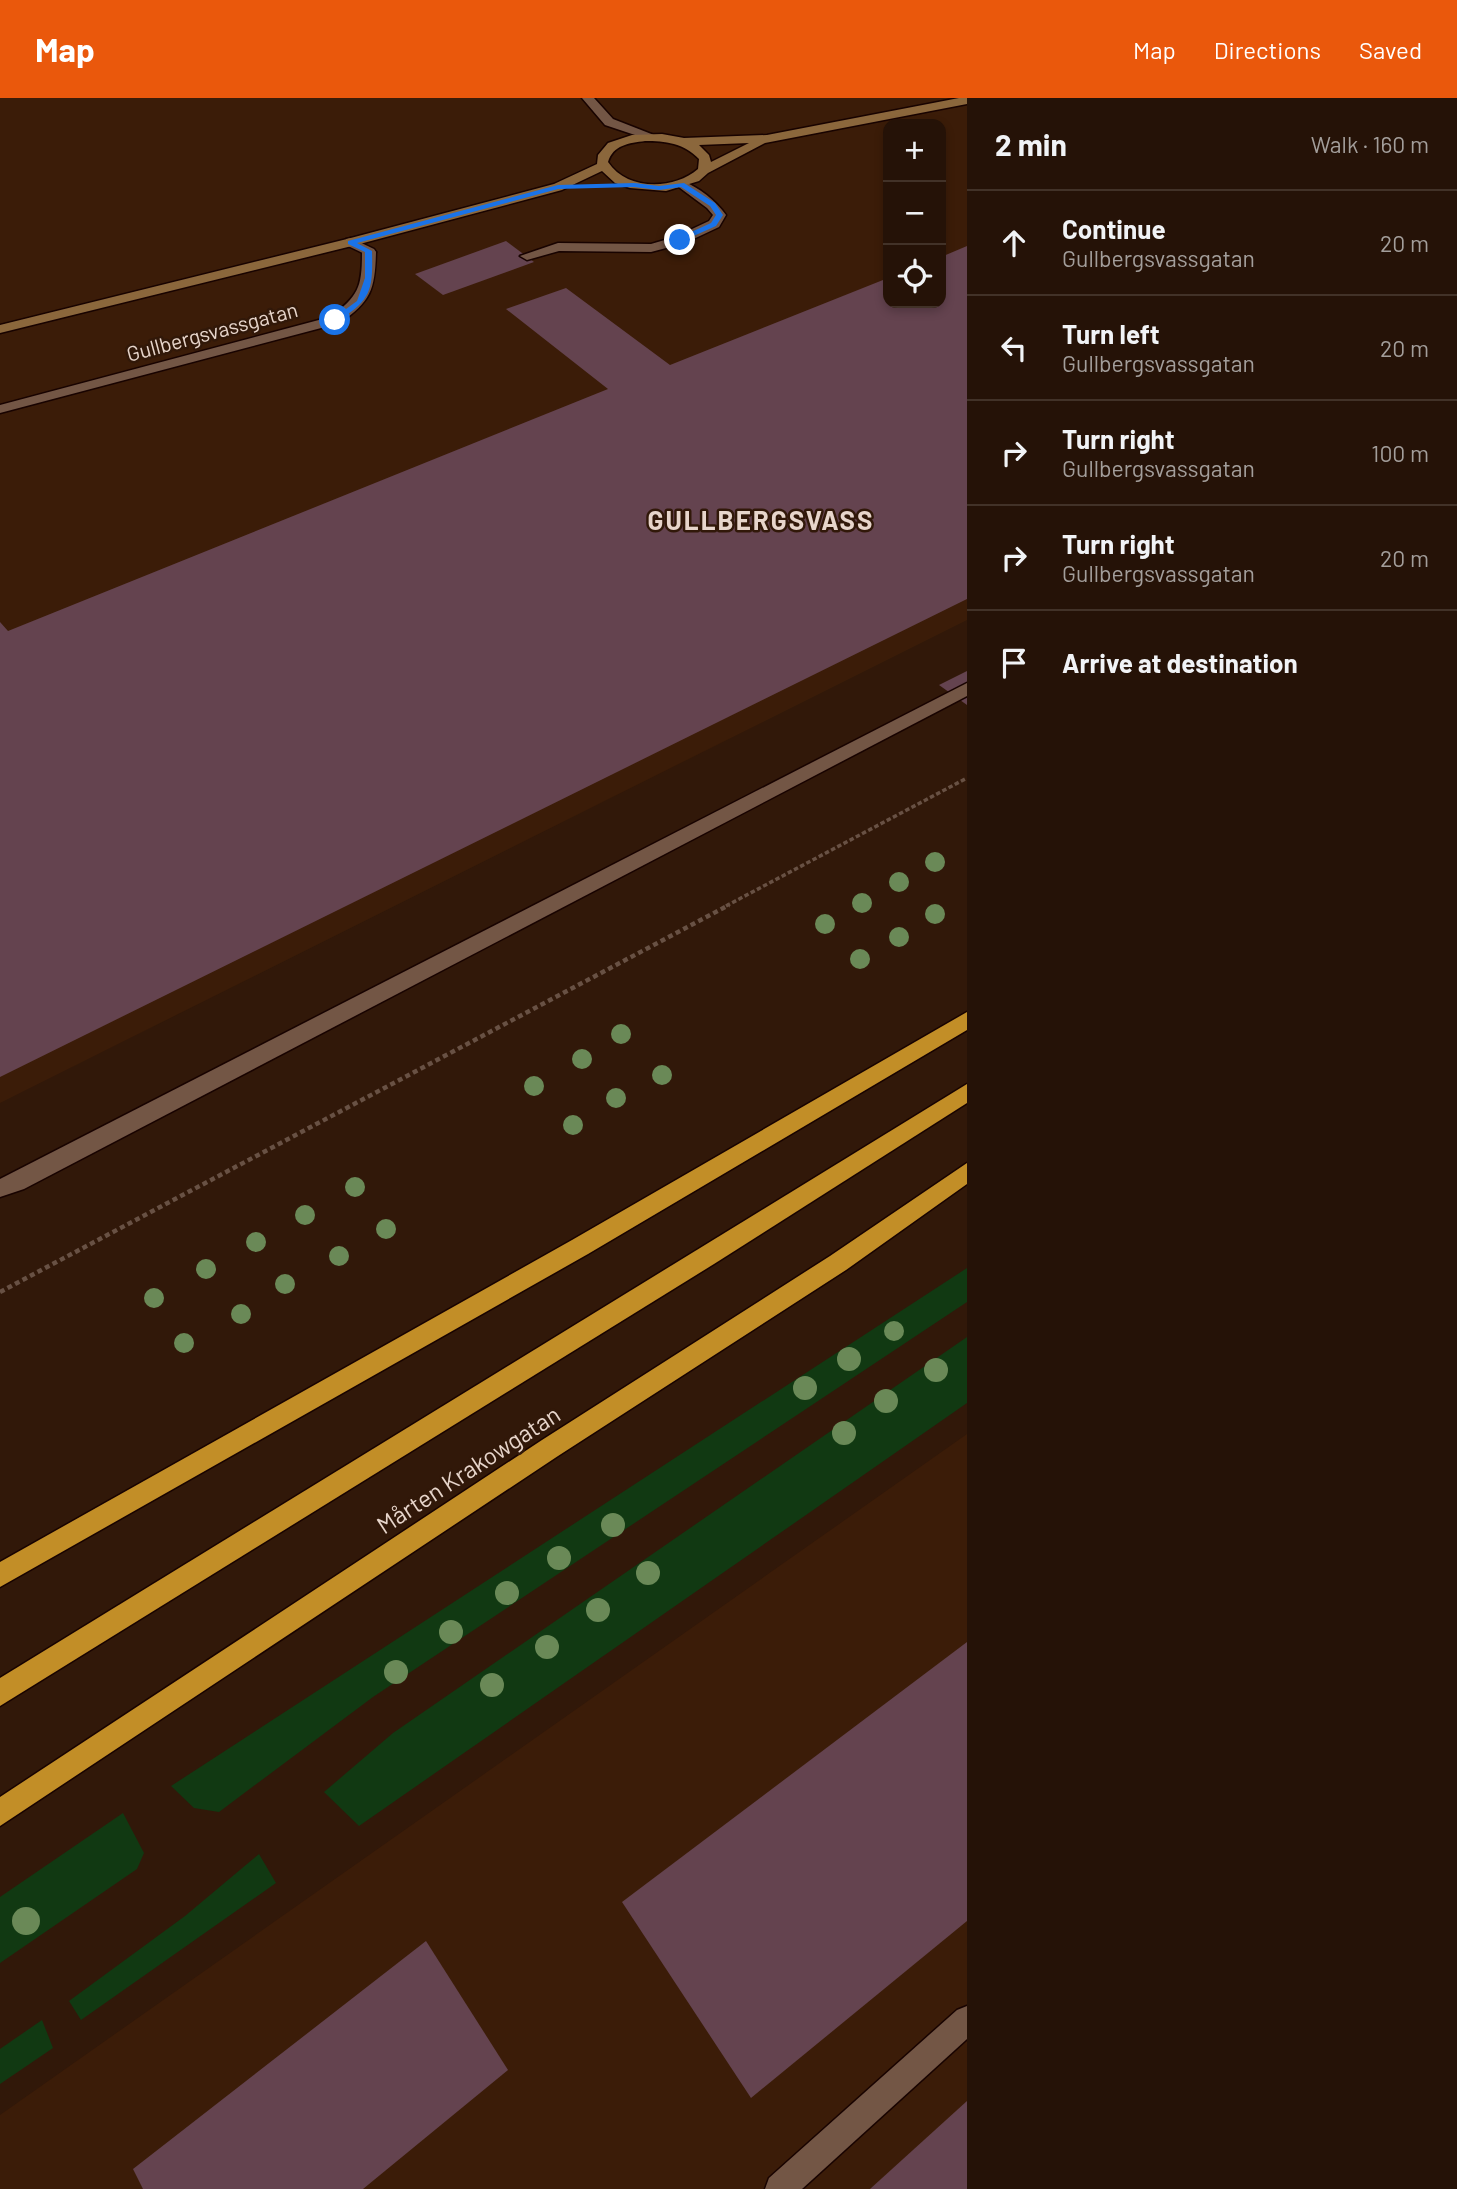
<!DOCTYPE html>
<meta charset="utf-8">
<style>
body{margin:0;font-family:Barlow,sans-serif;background:#2d1b11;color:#f1f3f6}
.controls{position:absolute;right:21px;top:21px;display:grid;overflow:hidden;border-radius:14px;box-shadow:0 4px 10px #0003}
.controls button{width:63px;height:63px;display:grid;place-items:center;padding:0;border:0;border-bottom:2px solid #423228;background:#251207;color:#f1f3f6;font:35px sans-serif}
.stop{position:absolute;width:21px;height:21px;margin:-16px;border:5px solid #1a73e8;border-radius:50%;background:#fff}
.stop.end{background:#1a73e8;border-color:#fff;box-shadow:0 2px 7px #0008}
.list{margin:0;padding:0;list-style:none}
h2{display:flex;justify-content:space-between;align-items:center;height:91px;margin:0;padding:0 28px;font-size:30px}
h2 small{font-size:23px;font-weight:400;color:#a39e9b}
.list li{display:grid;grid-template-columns:46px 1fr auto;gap:21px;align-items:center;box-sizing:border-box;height:105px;padding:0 28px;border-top:2px solid #423228}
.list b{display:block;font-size:26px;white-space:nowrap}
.list p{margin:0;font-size:23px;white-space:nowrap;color:#a39e9b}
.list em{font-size:23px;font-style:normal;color:#a39e9b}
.icon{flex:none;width:38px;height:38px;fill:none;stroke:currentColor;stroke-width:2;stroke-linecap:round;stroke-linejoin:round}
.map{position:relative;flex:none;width:967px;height:2091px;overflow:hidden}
header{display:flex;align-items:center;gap:42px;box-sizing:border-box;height:98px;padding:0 35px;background:#ea580c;color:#fff}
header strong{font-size:33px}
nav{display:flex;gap:38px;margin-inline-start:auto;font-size:24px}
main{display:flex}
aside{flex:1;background:#251207}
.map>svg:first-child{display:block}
</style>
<header>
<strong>Map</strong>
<nav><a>Map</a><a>Directions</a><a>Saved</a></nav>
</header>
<main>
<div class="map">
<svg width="967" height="2091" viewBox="0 0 967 2091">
<rect width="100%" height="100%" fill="#311809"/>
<g fill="#3b1c08" fill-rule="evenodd">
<path d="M 0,0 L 967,0 L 967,522 L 0,1005 ZM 888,26 L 941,26 L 941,205 L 888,205 Z"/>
<path d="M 967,1336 L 967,2091 L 0,2091 L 0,2017 Z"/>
</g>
<g fill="#113912">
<path d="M 967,1170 L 967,1204 L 373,1599 L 219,1714 L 194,1710 L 171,1688 Z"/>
<path d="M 967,1239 L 967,1305 L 359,1728 L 324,1694 L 393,1635 Z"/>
<path d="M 123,1715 L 144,1755 L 137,1771 L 0,1865 L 0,1799 Z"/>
<path d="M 259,1756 L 276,1785 L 81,1922 L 69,1903 L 185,1818 Z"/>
<path d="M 42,1922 L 53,1950 L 0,1986 L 0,1951 Z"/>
</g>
<g fill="#64434f">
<path d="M 506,143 L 534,164 L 443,197 L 415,176 Z"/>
<path d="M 967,148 L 967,501 L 0,979 L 0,524 L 8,533 L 608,291 L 506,211 L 566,190 L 670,267 L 888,180 L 888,205 L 941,205 L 941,159 Z"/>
<path d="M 967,573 L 967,607 L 939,587 Z"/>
<path d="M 967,1544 L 967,1823 L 751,2000 L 622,1804 Z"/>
<path d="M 426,1843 L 508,1972 L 363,2091 L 143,2091 L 133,2071 Z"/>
<path d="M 967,2003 L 967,2091 L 870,2091 Z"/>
</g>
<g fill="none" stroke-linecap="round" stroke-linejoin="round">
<defs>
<g id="lane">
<path d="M 682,83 C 699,89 716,103 726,117 L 719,129 L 685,145 L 651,154 L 559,153 L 527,162 L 520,158 L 558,145 L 651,146 L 675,139 L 709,123 L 713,117 L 707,110 L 676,87 Z"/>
<path d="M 369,150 L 376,154 C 375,192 371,203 340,225 L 0,315 L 0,307 L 330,219 C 359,198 362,189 362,154 Z"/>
<path d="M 967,585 L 967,598 L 24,1091 L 0,1099 L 0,1081 Z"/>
<path d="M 967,1908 L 967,1941 L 802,2091 L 765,2091 L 769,2080 L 957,1912 Z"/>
</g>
<g id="street">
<path d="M 582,0 L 594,0 L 613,21 L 659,39 L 653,43 L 605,27 Z"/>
<path d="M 351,140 L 374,151 L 376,154 L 369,158 L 346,147 L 346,141 Z"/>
</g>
<path id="secondary" d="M 959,0 L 967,0 L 967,6 L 765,45 L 708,75 L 699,83 L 666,93 L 630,90 L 615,85 L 602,73 L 562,92 L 356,147 L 0,235 L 0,227 L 347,141 L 554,86 L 597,66 L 598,57 L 608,45 L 632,37 L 662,36 L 684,40 L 767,37 ZM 645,43 C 665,43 684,45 699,61 L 698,71 C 674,92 627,93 608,64 C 613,47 629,45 645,43 ZM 749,45 L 711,64 L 709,57 L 699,47 Z"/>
<g id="highway">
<path d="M 967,914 L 967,932 L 588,1156 L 0,1489 L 0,1464 L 572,1142 Z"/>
<path d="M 967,986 L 967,1005 L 714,1166 L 0,1608 L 0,1580 Z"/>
<path d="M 967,1065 L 967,1086 L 846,1172 L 558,1358 L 0,1728 L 0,1699 L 542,1342 L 830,1158 Z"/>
</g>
</defs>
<use href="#lane" stroke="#180300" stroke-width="3"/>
<use href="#street" stroke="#180300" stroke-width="3"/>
<use href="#secondary" stroke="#180300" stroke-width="3"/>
<use href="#highway" stroke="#180300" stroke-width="3"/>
<path stroke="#685144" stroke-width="3.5" stroke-dasharray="4.5 2.5" stroke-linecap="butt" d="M 726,808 L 967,680"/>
<path stroke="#685144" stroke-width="4.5" stroke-dasharray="5 3.5" stroke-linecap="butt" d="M 0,1194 L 729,807"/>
<use href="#lane" fill="#735645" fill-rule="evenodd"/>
<use href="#street" fill="#735645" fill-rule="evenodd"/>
<use href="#secondary" fill="#8b673c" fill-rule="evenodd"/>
<use href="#highway" fill="#c28e27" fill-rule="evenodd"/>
</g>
<g fill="#6a8957">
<circle cx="935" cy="764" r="10"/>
<circle cx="899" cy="784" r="10"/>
<circle cx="862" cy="805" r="10"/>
<circle cx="935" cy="816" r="10"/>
<circle cx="825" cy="826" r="10"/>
<circle cx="899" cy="839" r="10"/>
<circle cx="860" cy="861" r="10"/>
<circle cx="621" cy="936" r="10"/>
<circle cx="582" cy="961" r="10"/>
<circle cx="662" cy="977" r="10"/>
<circle cx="534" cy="988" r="10"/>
<circle cx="616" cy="1000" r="10"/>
<circle cx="573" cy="1027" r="10"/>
<circle cx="355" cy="1089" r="10"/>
<circle cx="305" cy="1117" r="10"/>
<circle cx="386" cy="1131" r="10"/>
<circle cx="256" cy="1144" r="10"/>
<circle cx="339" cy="1158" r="10"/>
<circle cx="206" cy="1171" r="10"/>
<circle cx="285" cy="1186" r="10"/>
<circle cx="154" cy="1200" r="10"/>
<circle cx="241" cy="1216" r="10"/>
<circle cx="894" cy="1233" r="10"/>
<circle cx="184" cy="1245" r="10"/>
<circle cx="849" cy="1261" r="12"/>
<circle cx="936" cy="1272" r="12"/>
<circle cx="805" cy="1290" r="12"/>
<circle cx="886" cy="1303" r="12"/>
<circle cx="844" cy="1335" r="12"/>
<circle cx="613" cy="1427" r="12"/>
<circle cx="559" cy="1460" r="12"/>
<circle cx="648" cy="1475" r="12"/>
<circle cx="507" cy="1495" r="12"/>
<circle cx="598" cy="1512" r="12"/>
<circle cx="451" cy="1534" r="12"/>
<circle cx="547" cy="1549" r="12"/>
<circle cx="396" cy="1574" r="12"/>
<circle cx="492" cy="1587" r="12"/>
<circle cx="26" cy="1823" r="14"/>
</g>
<path fill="#1a73e8" d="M 634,85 L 659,88 L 684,85 L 715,105 L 723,117 L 716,128 L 680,144 L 678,140 L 711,125 L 716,117 L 710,108 L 681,89 L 659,92 L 634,89 L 558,91 L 357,145 L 372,153 C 373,194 371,201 337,224 L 331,222 L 357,203 L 365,180 L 365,154 L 348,146 L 348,143 L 558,87 Z"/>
<g text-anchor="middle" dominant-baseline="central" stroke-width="5" stroke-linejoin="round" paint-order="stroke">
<g font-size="21" fill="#e7d5cb" stroke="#311809">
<text transform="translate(212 233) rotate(-15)">Gullbergsvassgatan</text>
</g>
<g font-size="24" fill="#e7d5cb" stroke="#311809">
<text transform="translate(468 1371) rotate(-33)">Mårten Krakowgatan</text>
</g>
<g font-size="26" font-weight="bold" letter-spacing="2" fill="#e7d5cb" stroke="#311809">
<text x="761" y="421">GULLBERGSVASS</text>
</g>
</g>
</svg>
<div class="controls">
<button>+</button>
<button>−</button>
<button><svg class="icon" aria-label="locate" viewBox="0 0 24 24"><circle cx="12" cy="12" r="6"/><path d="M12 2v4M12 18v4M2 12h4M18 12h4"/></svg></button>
</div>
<div class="stop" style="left:335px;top:222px"></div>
<div class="stop end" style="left:680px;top:142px"></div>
</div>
<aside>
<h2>2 min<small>Walk · 160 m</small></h2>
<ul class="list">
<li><svg class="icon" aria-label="ahead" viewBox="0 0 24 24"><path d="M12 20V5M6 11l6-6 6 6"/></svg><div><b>Continue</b><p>Gullbergsvassgatan</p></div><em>20 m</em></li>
<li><svg class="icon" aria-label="left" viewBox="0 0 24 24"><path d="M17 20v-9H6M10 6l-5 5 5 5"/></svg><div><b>Turn left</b><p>Gullbergsvassgatan</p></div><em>20 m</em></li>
<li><svg class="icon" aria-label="right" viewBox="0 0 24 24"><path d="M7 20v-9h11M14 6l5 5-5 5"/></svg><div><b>Turn right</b><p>Gullbergsvassgatan</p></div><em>100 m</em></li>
<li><svg class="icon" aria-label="right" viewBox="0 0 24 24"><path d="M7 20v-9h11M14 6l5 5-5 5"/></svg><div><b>Turn right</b><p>Gullbergsvassgatan</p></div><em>20 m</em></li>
<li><svg class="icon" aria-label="arrive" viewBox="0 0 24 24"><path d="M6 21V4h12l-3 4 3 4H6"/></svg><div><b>Arrive at destination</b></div></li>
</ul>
</aside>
</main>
